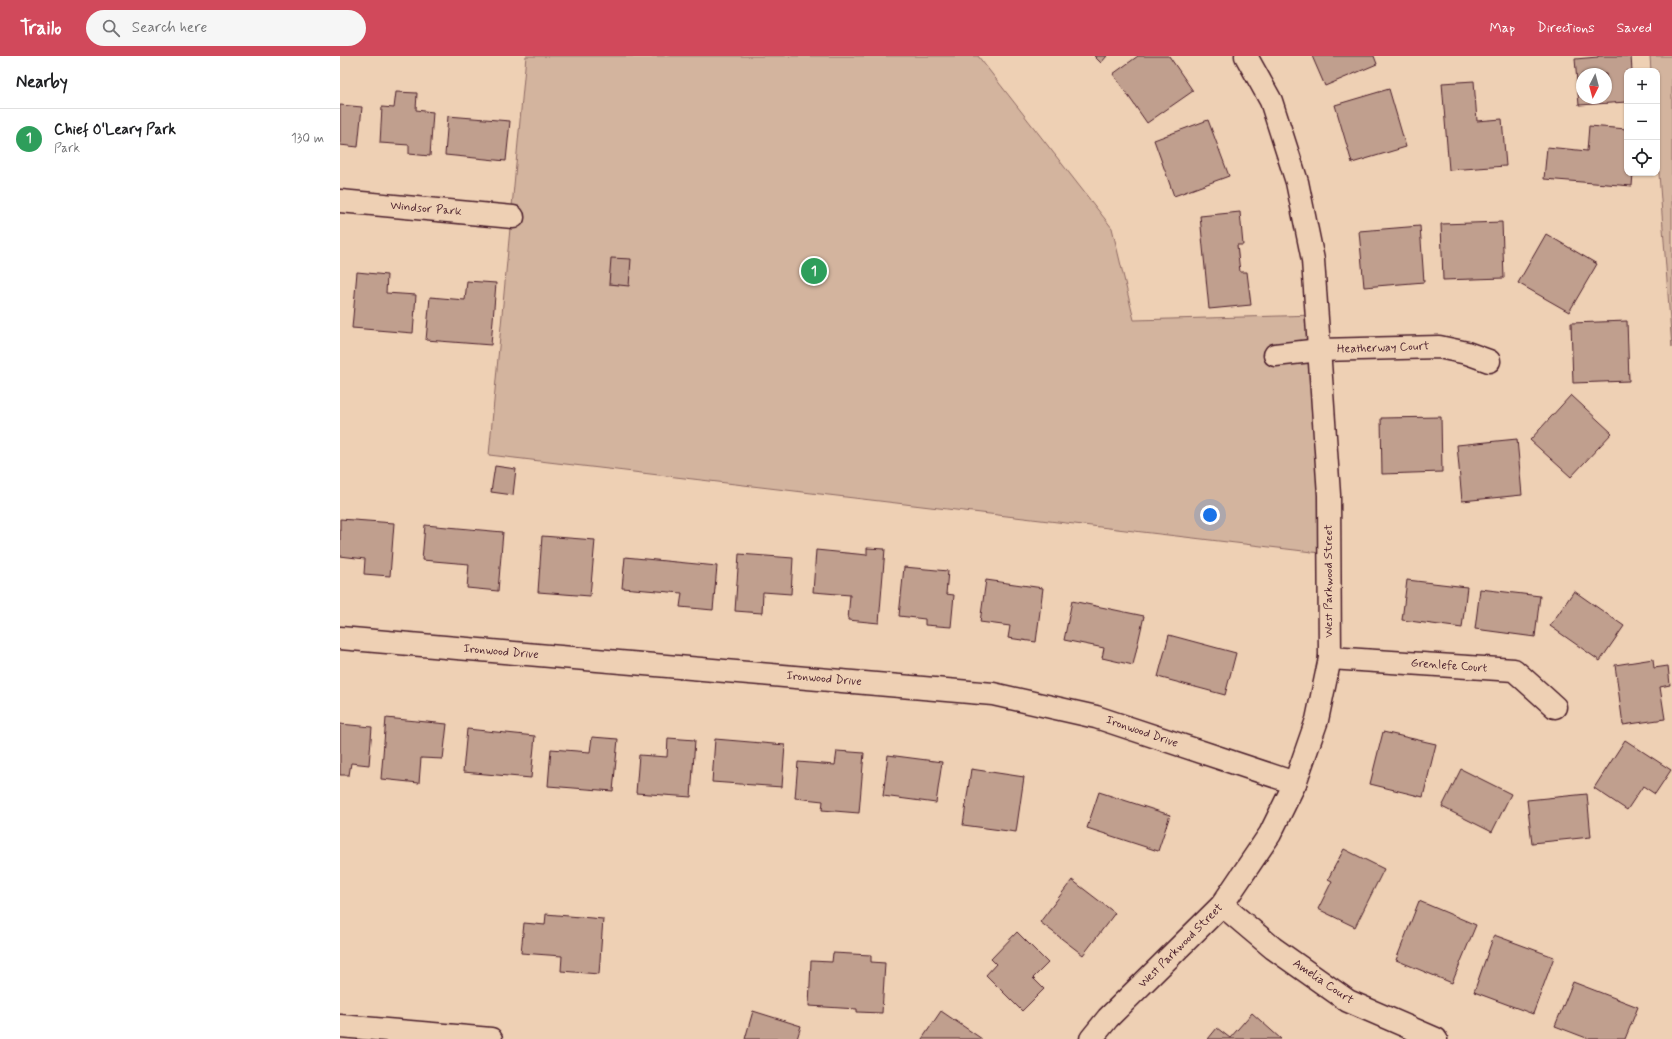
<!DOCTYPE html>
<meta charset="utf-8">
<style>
body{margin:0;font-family:Mynerve,sans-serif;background:#f6f6f6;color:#202124}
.controls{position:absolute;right:12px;top:12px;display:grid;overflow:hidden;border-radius:8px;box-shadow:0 1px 3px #0004}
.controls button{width:36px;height:36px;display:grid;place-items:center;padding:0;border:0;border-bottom:1px solid #e0e0e0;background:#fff;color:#202124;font:20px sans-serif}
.compass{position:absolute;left:1236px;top:12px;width:36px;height:36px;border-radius:50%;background:#fff;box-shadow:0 1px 3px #0004;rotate:186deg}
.you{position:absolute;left:870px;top:459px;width:14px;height:14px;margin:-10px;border:3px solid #fff;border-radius:50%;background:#1a73e8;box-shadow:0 0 0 6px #1a73e833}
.badge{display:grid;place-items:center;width:26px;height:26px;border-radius:50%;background:#d1495b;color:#fff;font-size:13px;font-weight:700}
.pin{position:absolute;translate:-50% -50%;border:2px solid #fff;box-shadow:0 1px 4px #0006}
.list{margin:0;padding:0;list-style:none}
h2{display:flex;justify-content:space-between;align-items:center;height:52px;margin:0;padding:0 16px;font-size:17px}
h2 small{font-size:13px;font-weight:400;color:#757577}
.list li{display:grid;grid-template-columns:26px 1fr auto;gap:12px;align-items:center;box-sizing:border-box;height:60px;padding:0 16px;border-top:1px solid #e0e0e0}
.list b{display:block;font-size:15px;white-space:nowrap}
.list p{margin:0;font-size:13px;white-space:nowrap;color:#757577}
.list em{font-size:13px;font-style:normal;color:#757577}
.icon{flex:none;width:22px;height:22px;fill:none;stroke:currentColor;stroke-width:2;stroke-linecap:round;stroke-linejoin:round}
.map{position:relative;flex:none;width:1332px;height:983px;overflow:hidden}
header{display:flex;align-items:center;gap:24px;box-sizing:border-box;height:56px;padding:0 20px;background:#d1495b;color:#fff}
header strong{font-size:19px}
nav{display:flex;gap:22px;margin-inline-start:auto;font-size:14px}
.search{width:280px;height:36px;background:#f6f6f6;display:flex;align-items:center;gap:10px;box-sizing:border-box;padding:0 14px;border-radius:22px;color:#757577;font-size:15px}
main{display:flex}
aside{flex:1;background:#fff}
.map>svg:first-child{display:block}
</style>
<header>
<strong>Trailo</strong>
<div class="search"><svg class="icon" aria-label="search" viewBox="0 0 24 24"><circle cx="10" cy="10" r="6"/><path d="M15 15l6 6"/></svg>Search here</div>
<nav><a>Map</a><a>Directions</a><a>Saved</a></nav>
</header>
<main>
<aside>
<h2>Nearby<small></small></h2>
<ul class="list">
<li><span class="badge" style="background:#2e9e5b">1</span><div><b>Chief O'Leary Park</b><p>Park</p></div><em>130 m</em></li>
</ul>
</aside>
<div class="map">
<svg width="1332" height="983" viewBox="0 0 1332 983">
<rect width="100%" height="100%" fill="#eed0b4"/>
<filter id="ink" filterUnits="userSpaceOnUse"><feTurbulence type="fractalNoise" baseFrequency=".025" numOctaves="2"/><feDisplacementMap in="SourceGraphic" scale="8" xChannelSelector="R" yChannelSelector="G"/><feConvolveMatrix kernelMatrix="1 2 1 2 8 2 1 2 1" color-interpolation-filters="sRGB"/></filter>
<g filter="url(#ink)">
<g fill="#d3b49e" stroke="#8e6a64">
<path d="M 186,0 L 638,0 L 772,172 L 794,264 L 977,259 L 989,498 L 149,399 Z"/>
<path d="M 1310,0 L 1332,0 L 1332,292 L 1317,91 L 1317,15 L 1311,15 Z"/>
</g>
<g fill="#c09f8e" stroke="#4a1f2b" fill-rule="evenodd">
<path d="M 754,0 L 767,0 L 761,7 Z"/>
<path d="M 798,0 L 829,0 L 853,35 L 807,67 L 773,18 Z"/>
<path d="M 972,0 L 1034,0 L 1037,8 L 985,30 Z"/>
<path d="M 1258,0 L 1291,0 L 1292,15 L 1287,15 L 1287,46 L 1239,49 L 1235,3 L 1258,1 ZM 1242,18 L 1266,18 L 1266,42 L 1242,42 Z"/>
<path d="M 1134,25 L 1137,65 L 1162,63 L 1166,110 L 1109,114 L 1102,27 Z"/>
<path d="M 1049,33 L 1066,91 L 1012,107 L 995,49 Z"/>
<path d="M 56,36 L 77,37 L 76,54 L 93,56 L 90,100 L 69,98 L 69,89 L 40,87 L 42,51 L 54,52 Z"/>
<path d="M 0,49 L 22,51 L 18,91 L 0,89 Z"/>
<path d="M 108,60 L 170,65 L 166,105 L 105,99 Z"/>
<path d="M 868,64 L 889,120 L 834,140 L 814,84 Z"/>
<path d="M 1249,70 L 1287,73 L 1287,117 L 1293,117 L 1292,130 L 1204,123 L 1207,91 L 1247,95 Z"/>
<path d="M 900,156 L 903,189 L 897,189 L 900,216 L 907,216 L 911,249 L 869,253 L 860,160 Z"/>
<path d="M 1162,166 L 1164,222 L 1103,224 L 1101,168 Z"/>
<path d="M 1080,170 L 1084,226 L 1024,231 L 1019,175 Z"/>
<path d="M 1206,178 L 1257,208 L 1229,256 L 1178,227 Z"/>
<path d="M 271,202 L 291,203 L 289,230 L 269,228 Z"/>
<path d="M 17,216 L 47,219 L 46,237 L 76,239 L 73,277 L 12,272 Z"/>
<path d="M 127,225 L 156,227 L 151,289 L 86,284 L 90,241 L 125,244 Z"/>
<path d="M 1287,265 L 1289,325 L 1233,327 L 1231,267 Z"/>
<path d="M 1231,339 L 1272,377 L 1231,421 L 1190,384 Z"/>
<path d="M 1101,361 L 1102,416 L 1042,418 L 1041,362 Z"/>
<path d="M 1177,383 L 1182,439 L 1122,445 L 1117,389 Z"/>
<path d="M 155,410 L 176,413 L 173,439 L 151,436 Z"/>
<path d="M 0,463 L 54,467 L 50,520 L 24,518 L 25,503 L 0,500 Z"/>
<path d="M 85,469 L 163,476 L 158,535 L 127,532 L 129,508 L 82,504 Z"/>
<path d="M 202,480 L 255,484 L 250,540 L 198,536 Z"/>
<path d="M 527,492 L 545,493 L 539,567 L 508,564 L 510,539 L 473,536 L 476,494 L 527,499 Z"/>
<path d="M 399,498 L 453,502 L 451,538 L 423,536 L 422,557 L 395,555 Z"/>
<path d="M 285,501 L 377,510 L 373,554 L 340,551 L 342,537 L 282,532 Z"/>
<path d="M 564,511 L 608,515 L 606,538 L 614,539 L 611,571 L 585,569 L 585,563 L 559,560 Z"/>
<path d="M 646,524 L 703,532 L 696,586 L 668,582 L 670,570 L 640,566 Z"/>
<path d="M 1067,524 L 1127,531 L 1122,572 L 1062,564 Z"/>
<path d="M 1140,533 L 1200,540 L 1195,581 L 1135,573 Z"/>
<path d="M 1234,535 L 1284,570 L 1260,605 L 1210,570 Z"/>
<path d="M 732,545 L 804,560 L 793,609 L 762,602 L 764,592 L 724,584 Z"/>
<path d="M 829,579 L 896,597 L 885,639 L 818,621 Z"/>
<path d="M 1313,603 L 1314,612 L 1328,610 L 1330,629 L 1320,631 L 1325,663 L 1283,669 L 1275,609 Z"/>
<path d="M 46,662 L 107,668 L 103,703 L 81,702 L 79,727 L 41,723 Z"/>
<path d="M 0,668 L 32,671 L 29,709 L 11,707 L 9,719 L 0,719 Z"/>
<path d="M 127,673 L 195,680 L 191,722 L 123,716 Z"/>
<path d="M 1043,676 L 1096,688 L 1083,741 L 1030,728 Z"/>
<path d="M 252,681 L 278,683 L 273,735 L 208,730 L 211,693 L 250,696 Z"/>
<path d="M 328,682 L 355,684 L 351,741 L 296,737 L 299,699 L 327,701 Z"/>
<path d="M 375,683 L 445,689 L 442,731 L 372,726 Z"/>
<path d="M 1285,684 L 1331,714 L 1315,738 L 1303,730 L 1287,754 L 1254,732 Z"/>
<path d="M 497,695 L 524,697 L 519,757 L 482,754 L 483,745 L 455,742 L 458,706 L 495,709 Z"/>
<path d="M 548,699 L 602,706 L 596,747 L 543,740 Z"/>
<path d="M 631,713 L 684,721 L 676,776 L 623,769 Z"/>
<path d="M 1121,713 L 1171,738 L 1152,776 L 1102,751 Z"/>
<path d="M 759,736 L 830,759 L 818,795 L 747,772 Z"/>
<path d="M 1247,738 L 1251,781 L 1192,787 L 1187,744 Z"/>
<path d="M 1004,793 L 1044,813 L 1015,871 L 978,853 L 992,825 L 988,823 Z"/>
<path d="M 732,824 L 775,857 L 743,899 L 700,866 Z"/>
<path d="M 1079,845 L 1136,869 L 1112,927 L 1056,904 Z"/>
<path d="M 206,858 L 263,863 L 259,918 L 221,915 L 222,900 L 181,897 L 184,867 L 205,869 Z"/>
<path d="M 677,876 L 708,907 L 693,922 L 704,933 L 682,955 L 646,919 L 656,908 L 651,903 Z"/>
<path d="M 1154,879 L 1214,901 L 1193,958 L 1134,936 Z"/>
<path d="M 493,897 L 531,899 L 531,906 L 545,907 L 542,957 L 517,956 L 517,953 L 469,950 L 471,905 L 492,906 Z"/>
<path d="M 1233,926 L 1298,951 L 1285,983 L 1249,983 L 1215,970 Z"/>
<path d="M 413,955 L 461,970 L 457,983 L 405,983 Z"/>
<path d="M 601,955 L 642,983 L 582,983 Z"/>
<path d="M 912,957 L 941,983 L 868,983 L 877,972 L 890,982 Z"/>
</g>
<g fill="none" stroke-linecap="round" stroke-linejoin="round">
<defs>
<g id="minor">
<path d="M 0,145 L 173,161"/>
<path d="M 935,299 L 980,294 L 1099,291 L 1127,297 L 1149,305"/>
<path d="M 0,582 L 653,638 L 756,661 L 955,727"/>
<path d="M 990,602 L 1174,614 L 1215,651"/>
<path d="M 882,849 L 933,892 L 1008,945 L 1096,983"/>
<path d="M 0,970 L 151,983"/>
<path d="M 751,983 L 768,962 L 882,849 L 930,778 L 955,727 L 977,664 L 990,602 L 989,439 L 973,204 L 957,126 L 931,45 L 906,0"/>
</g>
</defs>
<use href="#minor" stroke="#4a1f2b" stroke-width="25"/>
<use href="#minor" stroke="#eed0b4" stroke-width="22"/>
</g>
</g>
<g text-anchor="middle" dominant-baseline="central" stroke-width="4" stroke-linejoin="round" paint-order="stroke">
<g font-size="12" fill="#4a1f2b" stroke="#eed0b4">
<text transform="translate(86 153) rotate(5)">Windsor Park</text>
<text transform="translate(1043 292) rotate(-2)">Heatherway Court</text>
<text transform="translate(989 525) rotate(-90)">West Parkwood Street</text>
<text transform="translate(161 596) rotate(5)">Ironwood Drive</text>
<text transform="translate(1109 610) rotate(4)">Grenlefe Court</text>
<text transform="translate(484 623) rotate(5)">Ironwood Drive</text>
<text transform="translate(802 676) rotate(19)">Ironwood Drive</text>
<text transform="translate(841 890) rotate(-45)">West Parkwood Street</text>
<text transform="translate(983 926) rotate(34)">Amelia Court</text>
</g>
</g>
</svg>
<div class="controls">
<button>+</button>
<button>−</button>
<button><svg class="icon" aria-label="locate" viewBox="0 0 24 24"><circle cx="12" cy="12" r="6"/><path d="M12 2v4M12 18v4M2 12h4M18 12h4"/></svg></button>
</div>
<svg class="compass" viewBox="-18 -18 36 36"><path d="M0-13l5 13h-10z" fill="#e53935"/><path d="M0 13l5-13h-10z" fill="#757577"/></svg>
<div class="you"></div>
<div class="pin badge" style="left:474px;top:215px;background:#2e9e5b">1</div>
</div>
</main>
